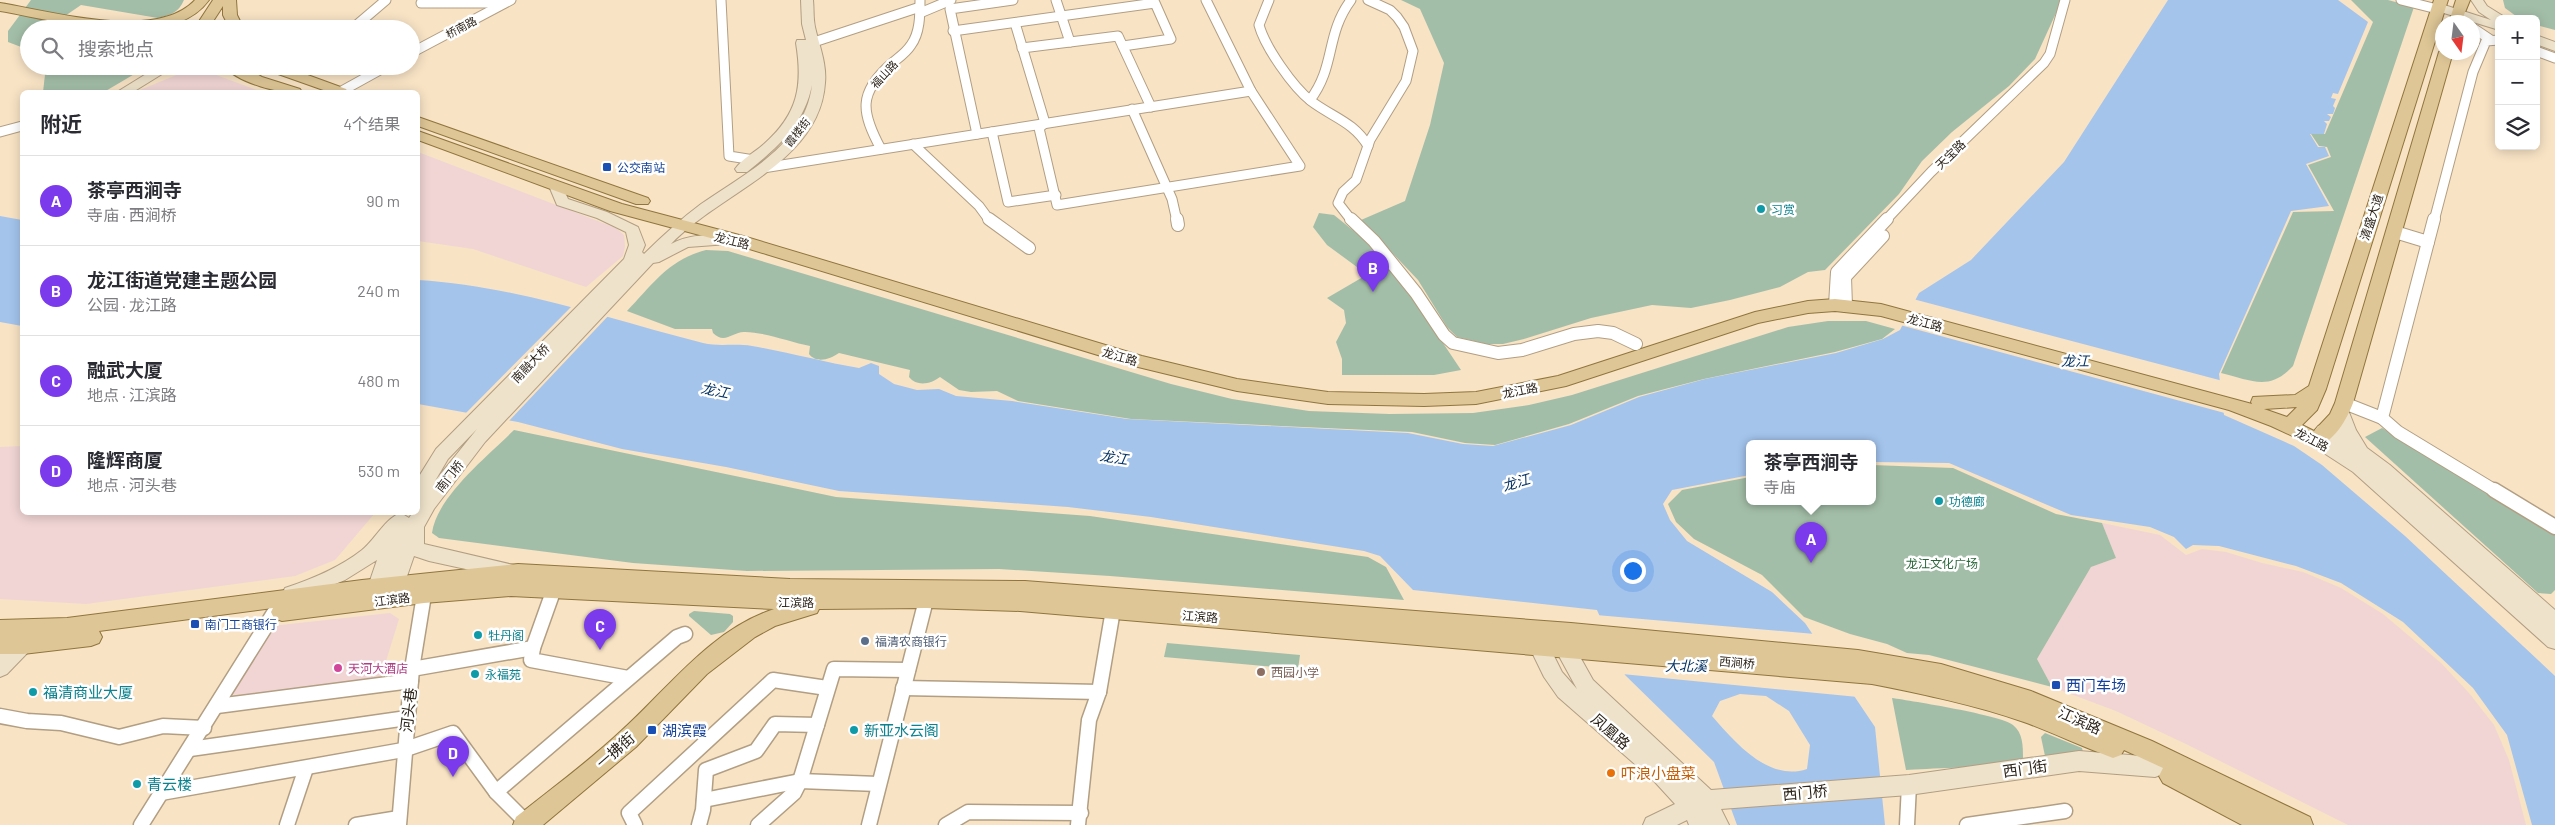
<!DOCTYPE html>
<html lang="zh">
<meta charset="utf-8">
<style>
body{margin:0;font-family:Barlow,"Noto Sans SC",sans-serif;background:#f2f2f3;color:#2b2b33}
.controls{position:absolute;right:15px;top:15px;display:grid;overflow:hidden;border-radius:8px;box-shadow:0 2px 12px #0003}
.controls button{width:45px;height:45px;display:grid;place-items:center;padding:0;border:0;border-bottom:1px solid #e1e1e2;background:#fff;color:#2b2b33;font:25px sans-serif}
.compass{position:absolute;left:2435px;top:15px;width:45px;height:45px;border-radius:50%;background:#fff;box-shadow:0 2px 12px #0003;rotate:166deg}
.you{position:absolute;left:1632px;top:570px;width:18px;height:18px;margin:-12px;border:4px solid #fff;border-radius:50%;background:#1a73e8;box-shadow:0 0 0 8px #1a73e833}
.badge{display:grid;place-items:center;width:32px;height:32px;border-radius:50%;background:#7c3aed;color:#fff;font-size:16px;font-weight:700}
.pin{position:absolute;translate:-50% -41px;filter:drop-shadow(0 1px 2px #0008)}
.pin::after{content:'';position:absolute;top:26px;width:18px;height:15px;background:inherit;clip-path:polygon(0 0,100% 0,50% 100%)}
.popup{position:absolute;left:1746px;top:440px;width:130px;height:65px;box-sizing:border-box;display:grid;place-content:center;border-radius:8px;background:#fff;filter:drop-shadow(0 1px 4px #0005);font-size:16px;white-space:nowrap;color:#7c7c81}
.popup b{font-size:19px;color:#2b2b33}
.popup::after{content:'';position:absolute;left:50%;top:100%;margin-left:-10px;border:10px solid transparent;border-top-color:#fff}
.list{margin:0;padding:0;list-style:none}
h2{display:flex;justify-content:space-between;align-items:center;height:65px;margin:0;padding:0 20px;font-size:21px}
h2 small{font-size:16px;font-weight:400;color:#7c7c81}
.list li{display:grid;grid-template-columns:32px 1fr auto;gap:15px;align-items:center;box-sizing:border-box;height:90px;padding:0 20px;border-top:1px solid #e1e1e2}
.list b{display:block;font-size:19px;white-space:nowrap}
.list p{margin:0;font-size:16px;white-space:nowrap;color:#7c7c81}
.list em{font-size:16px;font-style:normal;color:#7c7c81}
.icon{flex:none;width:28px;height:28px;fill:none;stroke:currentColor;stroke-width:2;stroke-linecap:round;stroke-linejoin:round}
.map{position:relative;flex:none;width:2555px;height:825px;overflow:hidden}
.search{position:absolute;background:#fff;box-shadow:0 2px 12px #0003;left:20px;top:20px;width:400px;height:55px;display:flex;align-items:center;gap:12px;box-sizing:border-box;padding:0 18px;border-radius:28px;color:#7c7c81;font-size:19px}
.panel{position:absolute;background:#fff;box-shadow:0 2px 12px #0003;left:20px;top:90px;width:400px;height:425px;border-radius:8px}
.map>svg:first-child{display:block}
</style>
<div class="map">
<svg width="2555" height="825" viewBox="0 0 2555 825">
<rect width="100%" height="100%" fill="#f8e3c5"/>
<g fill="#f0d5d4">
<path d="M 208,72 L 262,92 L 135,92 L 179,74 Z"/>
<path d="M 418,152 L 616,228 L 624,235 L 625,246 L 623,256 L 586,287 L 473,249 L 418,241 Z"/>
<path d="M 22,446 L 22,512 L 375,513 L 335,560 L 295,576 L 86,604 L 0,599 L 0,447 Z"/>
<path d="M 2102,523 L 2160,535 L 2186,555 L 2202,549 L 2226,552 L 2262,563 L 2303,572 L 2341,588 L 2383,614 L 2441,663 L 2469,693 L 2494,725 L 2509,760 L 2526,825 L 2348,825 L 2186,744 L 2116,711 L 2052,687 L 2037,659 L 2091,567 L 2116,558 Z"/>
<path d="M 390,613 L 399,619 L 378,687 L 230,695 L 272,626 Z"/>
</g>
<g fill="#a3bea8">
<path d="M 31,0 L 184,0 C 179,12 171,15 158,18 L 81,5 L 46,29 L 29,29 L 29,50 L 8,42 L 8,31 Z"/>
<path d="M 1401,0 L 2062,0 L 2035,59 L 2009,86 L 1952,132 L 1922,161 L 1899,194 L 1825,270 L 1808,272 L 1780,287 L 1730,300 L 1691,308 L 1652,305 L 1591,318 L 1524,339 L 1503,344 L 1487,344 L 1457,337 L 1447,327 L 1418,280 L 1361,220 L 1405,201 L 1430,125 L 1444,63 L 1420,9 Z"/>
<path d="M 2351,0 L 2388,0 L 2414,7 L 2293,366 C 2269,392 2251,380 2221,373 L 2293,212 L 2334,211 L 2308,165 L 2331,157 L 2327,147 L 2319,146 L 2311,134 L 2325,134 L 2373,22 Z"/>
<path d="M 2503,0 L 2555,0 L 2555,30 L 2536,25 L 2536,19 L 2520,19 L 2505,8 Z"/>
<path d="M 46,66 L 148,66 L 104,92 L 43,92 Z"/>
<path d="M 1319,213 L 1334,215 L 1365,240 L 1383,260 L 1405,286 L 1461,370 L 1434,375 L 1342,375 L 1342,359 L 1336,342 L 1346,323 L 1344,310 L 1327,298 L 1363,277 L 1357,267 L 1327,245 L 1313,227 Z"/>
<path d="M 706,250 L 728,251 L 1171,384 L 1232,399 L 1309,411 L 1389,414 L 1473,413 L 1529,405 L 1572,395 L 1788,327 L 1828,321 L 1866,321 L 1895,329 L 1882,339 L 1835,352 L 1704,379 L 1638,396 L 1569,424 L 1495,445 L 1465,443 L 1412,432 L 1131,419 L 1018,401 L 997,391 L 971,392 L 959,390 L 940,377 C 931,384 917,387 909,377 L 910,370 L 839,353 C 830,359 817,364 809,354 L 810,346 C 790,342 764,332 745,332 C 733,331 725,345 713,333 L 712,329 L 675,329 L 627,311 C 653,284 668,260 706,250 Z"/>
<path d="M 2382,428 L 2555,535 L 2555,590 L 2551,594 L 2538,593 L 2365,437 Z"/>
<path d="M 514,430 L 836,497 L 1090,516 L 1368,557 L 1386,567 L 1404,600 L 1110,576 L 999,569 L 747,571 L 633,563 L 439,538 L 432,533 C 437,496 488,456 514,430 Z"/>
<path d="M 1872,465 L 1953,468 L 2056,514 L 2102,523 L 2116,558 L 2091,567 L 2037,659 L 2052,687 L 1929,655 L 1907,653 L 1887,644 L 1850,634 L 1804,617 L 1762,575 L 1694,539 L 1676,522 L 1668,504 L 1682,490 L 1750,477 L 1750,502 L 1872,502 Z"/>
<path d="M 694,611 L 730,614 L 733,616 L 733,622 L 724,632 L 711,635 L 689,616 L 689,614 Z"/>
<path d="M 1167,643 L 1300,655 L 1298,669 L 1164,657 Z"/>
<path d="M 1892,698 C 1912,701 2001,715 2013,725 C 2023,733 2023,746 2023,758 C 2009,768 1928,768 1906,770 Z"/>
<path d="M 2045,733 L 2082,748 L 2083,752 L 2049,757 L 2045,756 L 2041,737 Z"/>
</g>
<g fill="#a4c4ec" fill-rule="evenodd">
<path d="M 2168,0 L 2338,0 L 2368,22 L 2338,94 L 2333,93 L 2331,98 L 2336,99 L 2333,106 L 2335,108 L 2333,114 L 2327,114 L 2331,117 L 2329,121 L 2324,121 L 2327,124 L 2324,134 L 2310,134 L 2318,147 L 2325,147 L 2329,156 L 2306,164 L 2329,206 L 2291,211 L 2219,374 L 2224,415 L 2294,446 L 2322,465 L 2405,536 L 2555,676 L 2555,825 L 2532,825 L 2507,735 L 2473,688 L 2403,622 L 2341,583 L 2296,566 L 2219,546 L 2193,545 L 2186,549 L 2174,537 L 2150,527 L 2071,515 L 1949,463 L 1872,462 L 1872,444 L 1750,444 L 1750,475 L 1672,490 L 1663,504 L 1670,520 L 1687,541 L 1772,592 L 1805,623 L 1875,727 L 1885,825 L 1737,825 L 1714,762 L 1625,675 L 1597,610 L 1413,590 L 1380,556 L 1364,551 L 1151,517 L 1068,507 L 839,491 L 726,467 L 622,449 L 518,422 L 418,404 L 418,280 C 516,286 608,319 703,343 C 719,347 735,343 752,346 C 788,352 823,362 859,368 L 871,363 L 879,366 L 879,374 L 894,384 L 917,390 L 939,389 L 956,396 L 1012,401 L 1127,419 L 1408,433 L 1463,444 L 1493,446 L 1571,425 L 1639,397 L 1705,379 L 1836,353 L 1883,339 L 1900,330 L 1919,293 L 1971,260 L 2064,162 ZM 1740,694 L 1766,696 L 1789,711 L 1810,745 L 1807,769 C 1768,782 1735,742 1712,716 L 1720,701 Z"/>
<path d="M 0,216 L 22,220 L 22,326 L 0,322 Z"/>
</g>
<g fill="#f8e3c5">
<path d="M 1913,299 L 2223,381 L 2227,413 L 2232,415 L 1900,325 Z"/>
<path d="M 574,304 L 610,314 L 507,423 L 464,415 Z"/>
<path d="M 1596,615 L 1815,634 L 1858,697 L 1622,674 Z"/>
</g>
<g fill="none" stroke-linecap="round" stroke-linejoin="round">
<defs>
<g id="street-far2">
<path d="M 721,0 L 729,156 L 754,160"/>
<path d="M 1056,0 L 1070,42"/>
<path d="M 1269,0 L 1259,25 C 1265,47 1293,87 1311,101 C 1332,117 1354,122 1368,146"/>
<path d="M 2401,0 L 2437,9"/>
<path d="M 421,3 L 504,3"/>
<path d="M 920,13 L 951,0"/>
<path d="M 1015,23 L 1045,123"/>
<path d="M 2473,28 L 2491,40"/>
<path d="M 352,29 L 386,0"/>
<path d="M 953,31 L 1155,3 L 1171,39 L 1123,46"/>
<path d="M 814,42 L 920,7"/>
<path d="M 1022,48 L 1118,36 L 1151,107"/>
<path d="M 2536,51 L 2555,58"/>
<path d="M 411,53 L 511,0"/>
<path d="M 340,92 L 387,66"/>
<path d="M 1310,100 C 1336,66 1325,35 1351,0"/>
<path d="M 1132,109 L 1172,199 L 1177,221"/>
<path d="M 1045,123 L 1039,128 L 1057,205 L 1300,166 L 1251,91 L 1206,0"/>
<path d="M 0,132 L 22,126"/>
<path d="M 992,132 L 1008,202 L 1056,195"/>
<path d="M 977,134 L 950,9 L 1013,0"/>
<path d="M 913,144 L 979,206 L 990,221"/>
<path d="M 881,149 C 861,112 858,93 891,64 C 898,58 906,53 911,45 C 920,33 920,15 920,0"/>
<path d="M 763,168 L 1251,91"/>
<path d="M 1352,221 L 1338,203 L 1343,192 L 1356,180 L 1370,140 L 1406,81 L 1413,51 L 1404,27 L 1397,17 L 1390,10 L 1368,0"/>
<path d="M 1885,221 L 1931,172 L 2044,63 L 2050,54 L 2065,0"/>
<path d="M 2434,221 L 2473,72 L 2486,41 L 2499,40"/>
</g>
<g id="street-far1">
<path d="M 989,219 L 1029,248"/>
<path d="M 1177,219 L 1178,225"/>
<path d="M 1351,219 L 1374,241 L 1416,293 L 1444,335 L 1453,343 L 1498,353 L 1522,350 L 1574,334 L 1598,331 L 1613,333 L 1636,344"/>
<path d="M 2434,219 L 2382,418 L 2398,432 L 2497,492"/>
<path d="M 2395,232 L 2428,242"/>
<path d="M 1835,305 L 1837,272 L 1887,219"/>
<path d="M 1846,306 L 1845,277 L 1883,236"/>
<path d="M 2344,403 L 2382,418"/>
</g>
<g id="street">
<path d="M 2494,490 L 2555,527"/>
<path d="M 554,589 L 533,648 L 531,660 L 628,678"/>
<path d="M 412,669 L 533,648"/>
<path d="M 903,688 L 1099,692"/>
<path d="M 217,706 L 411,681"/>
<path d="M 0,716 L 27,721 L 61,723 L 119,737 L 163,726 L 204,728"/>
<path d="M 190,749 L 407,718"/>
<path d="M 496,792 L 677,637 L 685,634"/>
<path d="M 161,793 L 403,750 L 453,733 L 496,792 L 527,823"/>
<path d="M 704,800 L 800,781 L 878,784"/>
<path d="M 141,825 L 274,613"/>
<path d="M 287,825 L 306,768"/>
<path d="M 356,825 L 399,818"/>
<path d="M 399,825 L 412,669 L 424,595"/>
<path d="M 635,825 L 629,813 L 773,680 L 827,688"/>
<path d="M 699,825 L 703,810 L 706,770 L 756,751 L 775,724 L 817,725"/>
<path d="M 758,825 L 794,793 L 800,781 L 834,669 L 908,670"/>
<path d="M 869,825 L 926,600"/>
<path d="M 946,825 L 968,812 L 1081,813"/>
<path d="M 1078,825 L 1089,720 L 1099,692 L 1113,610"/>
<path d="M 1907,825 L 1909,785"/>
<path d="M 1967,825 L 2065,811"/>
</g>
<g id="secondary">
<path d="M 801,0 L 813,0 C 814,9 813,18 815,27 C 819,45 827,64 825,83 C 820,163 719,193 671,244 C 691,233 715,235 737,235 L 742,237 L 745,240 L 742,243 L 688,247 L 659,262 L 653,263 L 485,442 L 434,509 L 424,527 L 424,544 L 518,566 L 521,571 L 518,576 L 511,579 L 429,561 L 414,556 L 397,605 L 390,607 L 382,603 L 380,607 L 373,609 L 366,607 L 363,601 L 377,560 L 345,580 L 292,602 L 285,600 L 282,594 L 285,588 C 312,579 339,568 362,550 C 375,540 385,518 401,513 L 409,518 L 413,512 L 418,512 L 418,504 L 420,499 L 418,500 L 418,478 L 436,449 L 624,259 L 629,245 L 626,232 L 597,218 L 557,205 L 549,186 L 551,183 L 561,183 L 568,199 L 607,212 L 638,227 L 645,245 L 642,252 L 644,254 C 662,236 681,219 701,204 C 745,173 805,145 812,85 C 804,125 777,148 747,172 L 737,172 L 735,169 C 742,159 755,152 764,144 C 798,114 803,86 796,43 L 797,40 L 806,40 L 802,24 ZM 477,429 L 473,434 L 435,481 L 448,459 Z"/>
<path d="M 2471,0 L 2483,0 L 2487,6 L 2503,16 L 2505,19 L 2499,19 L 2499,30 L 2434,10 L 2432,7 L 2438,3 L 2491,20 L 2479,12 Z"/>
<path d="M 2536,35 L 2555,42 L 2555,51 L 2536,44 Z"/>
<path d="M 159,66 L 175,66 L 133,92 L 117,92 Z"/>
<path d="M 2341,405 L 2347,407 L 2356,430 L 2367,448 L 2390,465 L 2555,610 L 2555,649 L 2548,647 L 2353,472 L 2310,444 L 2307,440 L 2310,436 L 2318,434 L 2315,430 L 2318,426 L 2324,424 L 2338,430 L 2332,411 L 2335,407 Z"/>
<path d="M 1533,626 L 1540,628 L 1562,672 L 1577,689 L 1548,636 L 1551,630 L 1558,628 L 1565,630 L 1593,680 L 1711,790 L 1909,775 L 2079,751 L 2155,757 L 2163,760 L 2166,767 L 2163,774 L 2155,777 L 2079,771 L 1909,795 L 1721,809 L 1729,825 L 1689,825 L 1687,820 L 1677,825 L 1643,825 L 1646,818 L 1675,804 L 1653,780 L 1558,697 L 1544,677 L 1523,634 L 1526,628 Z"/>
<path d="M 30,629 L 37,631 L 40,637 L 37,643 L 7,674 L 0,677 L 0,654 L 23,631 Z"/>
</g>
<g id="primary">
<path d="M 195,0 L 209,0 C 170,54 55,20 0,11 L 0,3 C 51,11 156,42 195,0 Z"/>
<path d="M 213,0 L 236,0 L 237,15 L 244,29 L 230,29 L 223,15 L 223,6 L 208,29 L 194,29 Z"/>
<path d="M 2434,0 L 2448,0 L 2326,389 L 2317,410 L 2302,425 L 2314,431 L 2330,414 L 2335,403 L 2439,52 L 2442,49 L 2442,52 L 2453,52 L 2353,403 C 2347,419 2334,442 2316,447 L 2271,426 L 2229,410 L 1881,316 L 1835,311 L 1808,313 L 1758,323 L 1566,386 L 1476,404 L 1424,406 L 1328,404 L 1237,391 L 1134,366 L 733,244 L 610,211 L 418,140 L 418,131 L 622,204 L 743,236 L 1142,356 L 1237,379 L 1328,392 L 1424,394 L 1476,392 L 1558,376 L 1755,312 L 1808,301 L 1835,299 L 1881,304 L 2252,404 L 2251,402 L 2253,397 L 2295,395 L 2309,386 ZM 2297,407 L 2287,417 L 2264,409 Z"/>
<path d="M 2456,0 L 2470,0 L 2461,22 L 2449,22 Z"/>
<path d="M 224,66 L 242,66 L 262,77 L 300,89 L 302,92 C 282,95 238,83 224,66 Z"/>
<path d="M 262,66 L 283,66 L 346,89 L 348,92 L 329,92 L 264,69 Z"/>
<path d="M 418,117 L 648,198 L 650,201 L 648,204 L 636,204 L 418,126 Z"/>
<path d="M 518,564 L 790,579 L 1025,581 L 1571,623 L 1858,650 L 1941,664 L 2031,691 L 2152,741 L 2310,817 L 2313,825 L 2242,825 L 2163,783 L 2159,776 L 2163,768 L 2124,750 L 2121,755 L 2113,758 C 2083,747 2054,733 2024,722 C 1975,705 1923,694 1872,684 L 1020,611 L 926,608 L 819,609 L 817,613 L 775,626 L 755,637 L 707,674 L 636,747 L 543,825 L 513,825 L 516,817 C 551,789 587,763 620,732 C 668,689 710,630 774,609 L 511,596 L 424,603 L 282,621 L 274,618 L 271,612 L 273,608 L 99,631 L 102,637 L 99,643 L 91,646 L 23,654 L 0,654 L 0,620 L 67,618 L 362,580 Z"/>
</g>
</defs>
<use href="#street-far2" stroke="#b29e82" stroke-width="11"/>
<use href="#street-far1" stroke="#b29e82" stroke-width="14"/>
<use href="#street" stroke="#b29e82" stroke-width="17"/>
<use href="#secondary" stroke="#b29e82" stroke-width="2"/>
<use href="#primary" stroke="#91753d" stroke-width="2"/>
<use href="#street-far2" stroke="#fff" stroke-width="9"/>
<use href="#street-far1" stroke="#fff" stroke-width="12"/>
<use href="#street" stroke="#fff" stroke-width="14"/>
<use href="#secondary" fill="#eee2ca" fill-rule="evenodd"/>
<use href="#primary" fill="#dec696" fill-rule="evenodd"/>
</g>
<g fill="#1a4fb4" stroke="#fff" stroke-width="2">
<rect x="602" y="162" width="10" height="10" rx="2.5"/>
<rect x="190" y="619" width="10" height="10" rx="2.5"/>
<rect x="2051" y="680" width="10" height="10" rx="2.5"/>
<rect x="647" y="725" width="10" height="10" rx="2.5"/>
</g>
<g fill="#0f9aa8" stroke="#fff" stroke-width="2">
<circle cx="1761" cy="209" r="5"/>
<circle cx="1939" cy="501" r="5"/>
<circle cx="478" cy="635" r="5"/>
<circle cx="475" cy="674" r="5"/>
<circle cx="33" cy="692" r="5"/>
<circle cx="854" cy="730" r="5"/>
<circle cx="137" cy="784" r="5"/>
</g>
<circle fill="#5c6f8a" stroke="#fff" stroke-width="2" cx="865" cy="641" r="5"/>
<circle fill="#d1479c" stroke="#fff" stroke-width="2" cx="338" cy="668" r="5"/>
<circle fill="#8d6e63" stroke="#fff" stroke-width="2" cx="1261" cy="672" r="5"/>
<circle fill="#e8710a" stroke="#fff" stroke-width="2" cx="1611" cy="773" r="5"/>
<g text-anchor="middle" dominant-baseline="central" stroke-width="5" stroke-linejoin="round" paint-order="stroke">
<g font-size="11" fill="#2c2419" stroke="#fff">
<text transform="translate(461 27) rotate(-28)">桥南路</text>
<text transform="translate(884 74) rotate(-47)">福山路</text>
<text transform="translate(797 132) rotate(-52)">霞楼街</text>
</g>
<g font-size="12" fill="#2c2419" stroke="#fff">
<text transform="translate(1950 154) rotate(-44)">天宝路</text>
<text transform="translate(2371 217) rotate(-72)">清盛大道</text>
<text transform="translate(732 240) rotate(14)">龙江路</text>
<text transform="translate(1925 322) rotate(15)">龙江路</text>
<text transform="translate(1120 356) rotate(16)">龙江路</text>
<text transform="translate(530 363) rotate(-46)">南融大桥</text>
<text transform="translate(1520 390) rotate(-11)">龙江路</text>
<text transform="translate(2312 439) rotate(27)">龙江路</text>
<text transform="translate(449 476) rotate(-52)">南门桥</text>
<text transform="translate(392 599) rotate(-7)">江滨路</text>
<text transform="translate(796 602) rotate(1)">江滨路</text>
<text transform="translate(1200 616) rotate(4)">江滨路</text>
<text transform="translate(1737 662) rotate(5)">西涧桥</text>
</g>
<g font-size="12" fill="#164399" stroke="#fff" text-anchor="start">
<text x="617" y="167">公交南站</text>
<text x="205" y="624">南门工商银行</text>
</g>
<g font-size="12" fill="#0d838f" stroke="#fff" text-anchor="start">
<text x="1771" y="209">习赏</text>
<text x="1949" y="501">功德廊</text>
<text x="488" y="635">牡丹阁</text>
<text x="485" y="674">永福苑</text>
</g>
<g font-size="12" fill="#29673a" stroke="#fff">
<text x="1942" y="563">龙江文化广场</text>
</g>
<g font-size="12" fill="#4e5e75" stroke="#fff" text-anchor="start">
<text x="875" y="641">福清农商银行</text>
</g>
<g font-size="12" fill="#b23c85" stroke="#fff" text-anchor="start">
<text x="348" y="668">天河大酒店</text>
</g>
<g font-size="12" fill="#785e54" stroke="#fff" text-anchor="start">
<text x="1271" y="672">西园小学</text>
</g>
<g font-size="14" font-style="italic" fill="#063363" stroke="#fff">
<text x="2075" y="360">龙江</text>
<text transform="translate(715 390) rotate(11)">龙江</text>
<text transform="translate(1114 457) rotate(9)">龙江</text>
<text transform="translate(1516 482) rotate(-16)">龙江</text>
<text x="1686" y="665">大北溪</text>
</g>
<g font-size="15" fill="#164399" stroke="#fff" text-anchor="start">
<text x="2066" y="685">西门车场</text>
<text x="662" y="730">湖滨霞</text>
</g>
<g font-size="15" fill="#0d838f" stroke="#fff" text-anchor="start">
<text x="43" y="692">福清商业大厦</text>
<text x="864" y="730">新亚水云阁</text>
<text x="147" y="784">青云楼</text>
</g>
<g font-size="15" fill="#2c2419" stroke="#fff">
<text transform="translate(408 710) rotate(-83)">河头巷</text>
<text transform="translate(2080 720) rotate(24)">江滨路</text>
<text transform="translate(1611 731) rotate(41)">凤凰路</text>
<text transform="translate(615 750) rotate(-41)">一拂街</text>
<text transform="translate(2025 768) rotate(-8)">西门街</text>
<text transform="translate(1805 792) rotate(-5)">西门桥</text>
</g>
<g font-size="15" fill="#c56008" stroke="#fff" text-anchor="start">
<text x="1621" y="773">吓浪小盘菜</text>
</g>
</g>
</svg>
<div class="controls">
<button>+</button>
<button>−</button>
<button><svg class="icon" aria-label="layers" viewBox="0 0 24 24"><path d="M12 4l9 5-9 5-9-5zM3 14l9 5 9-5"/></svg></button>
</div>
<svg class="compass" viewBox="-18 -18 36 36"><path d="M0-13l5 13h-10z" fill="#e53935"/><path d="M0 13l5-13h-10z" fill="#7c7c81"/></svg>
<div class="you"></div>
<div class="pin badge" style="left:1811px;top:563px">A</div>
<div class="popup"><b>茶亭西涧寺</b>寺庙</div>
<div class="pin badge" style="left:1373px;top:292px">B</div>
<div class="pin badge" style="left:600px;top:650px">C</div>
<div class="pin badge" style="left:453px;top:777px">D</div>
<div class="search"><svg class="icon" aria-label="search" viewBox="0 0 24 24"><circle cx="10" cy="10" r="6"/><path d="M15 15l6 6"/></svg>搜索地点</div>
<section class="panel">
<h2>附近<small>4个结果</small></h2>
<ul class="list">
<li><span class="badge">A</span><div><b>茶亭西涧寺</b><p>寺庙 · 西涧桥</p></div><em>90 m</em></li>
<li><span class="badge">B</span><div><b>龙江街道党建主题公园</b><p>公园 · 龙江路</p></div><em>240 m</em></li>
<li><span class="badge">C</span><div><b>融武大厦</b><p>地点 · 江滨路</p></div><em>480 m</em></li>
<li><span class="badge">D</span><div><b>隆辉商厦</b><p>地点 · 河头巷</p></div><em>530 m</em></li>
</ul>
</section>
</div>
